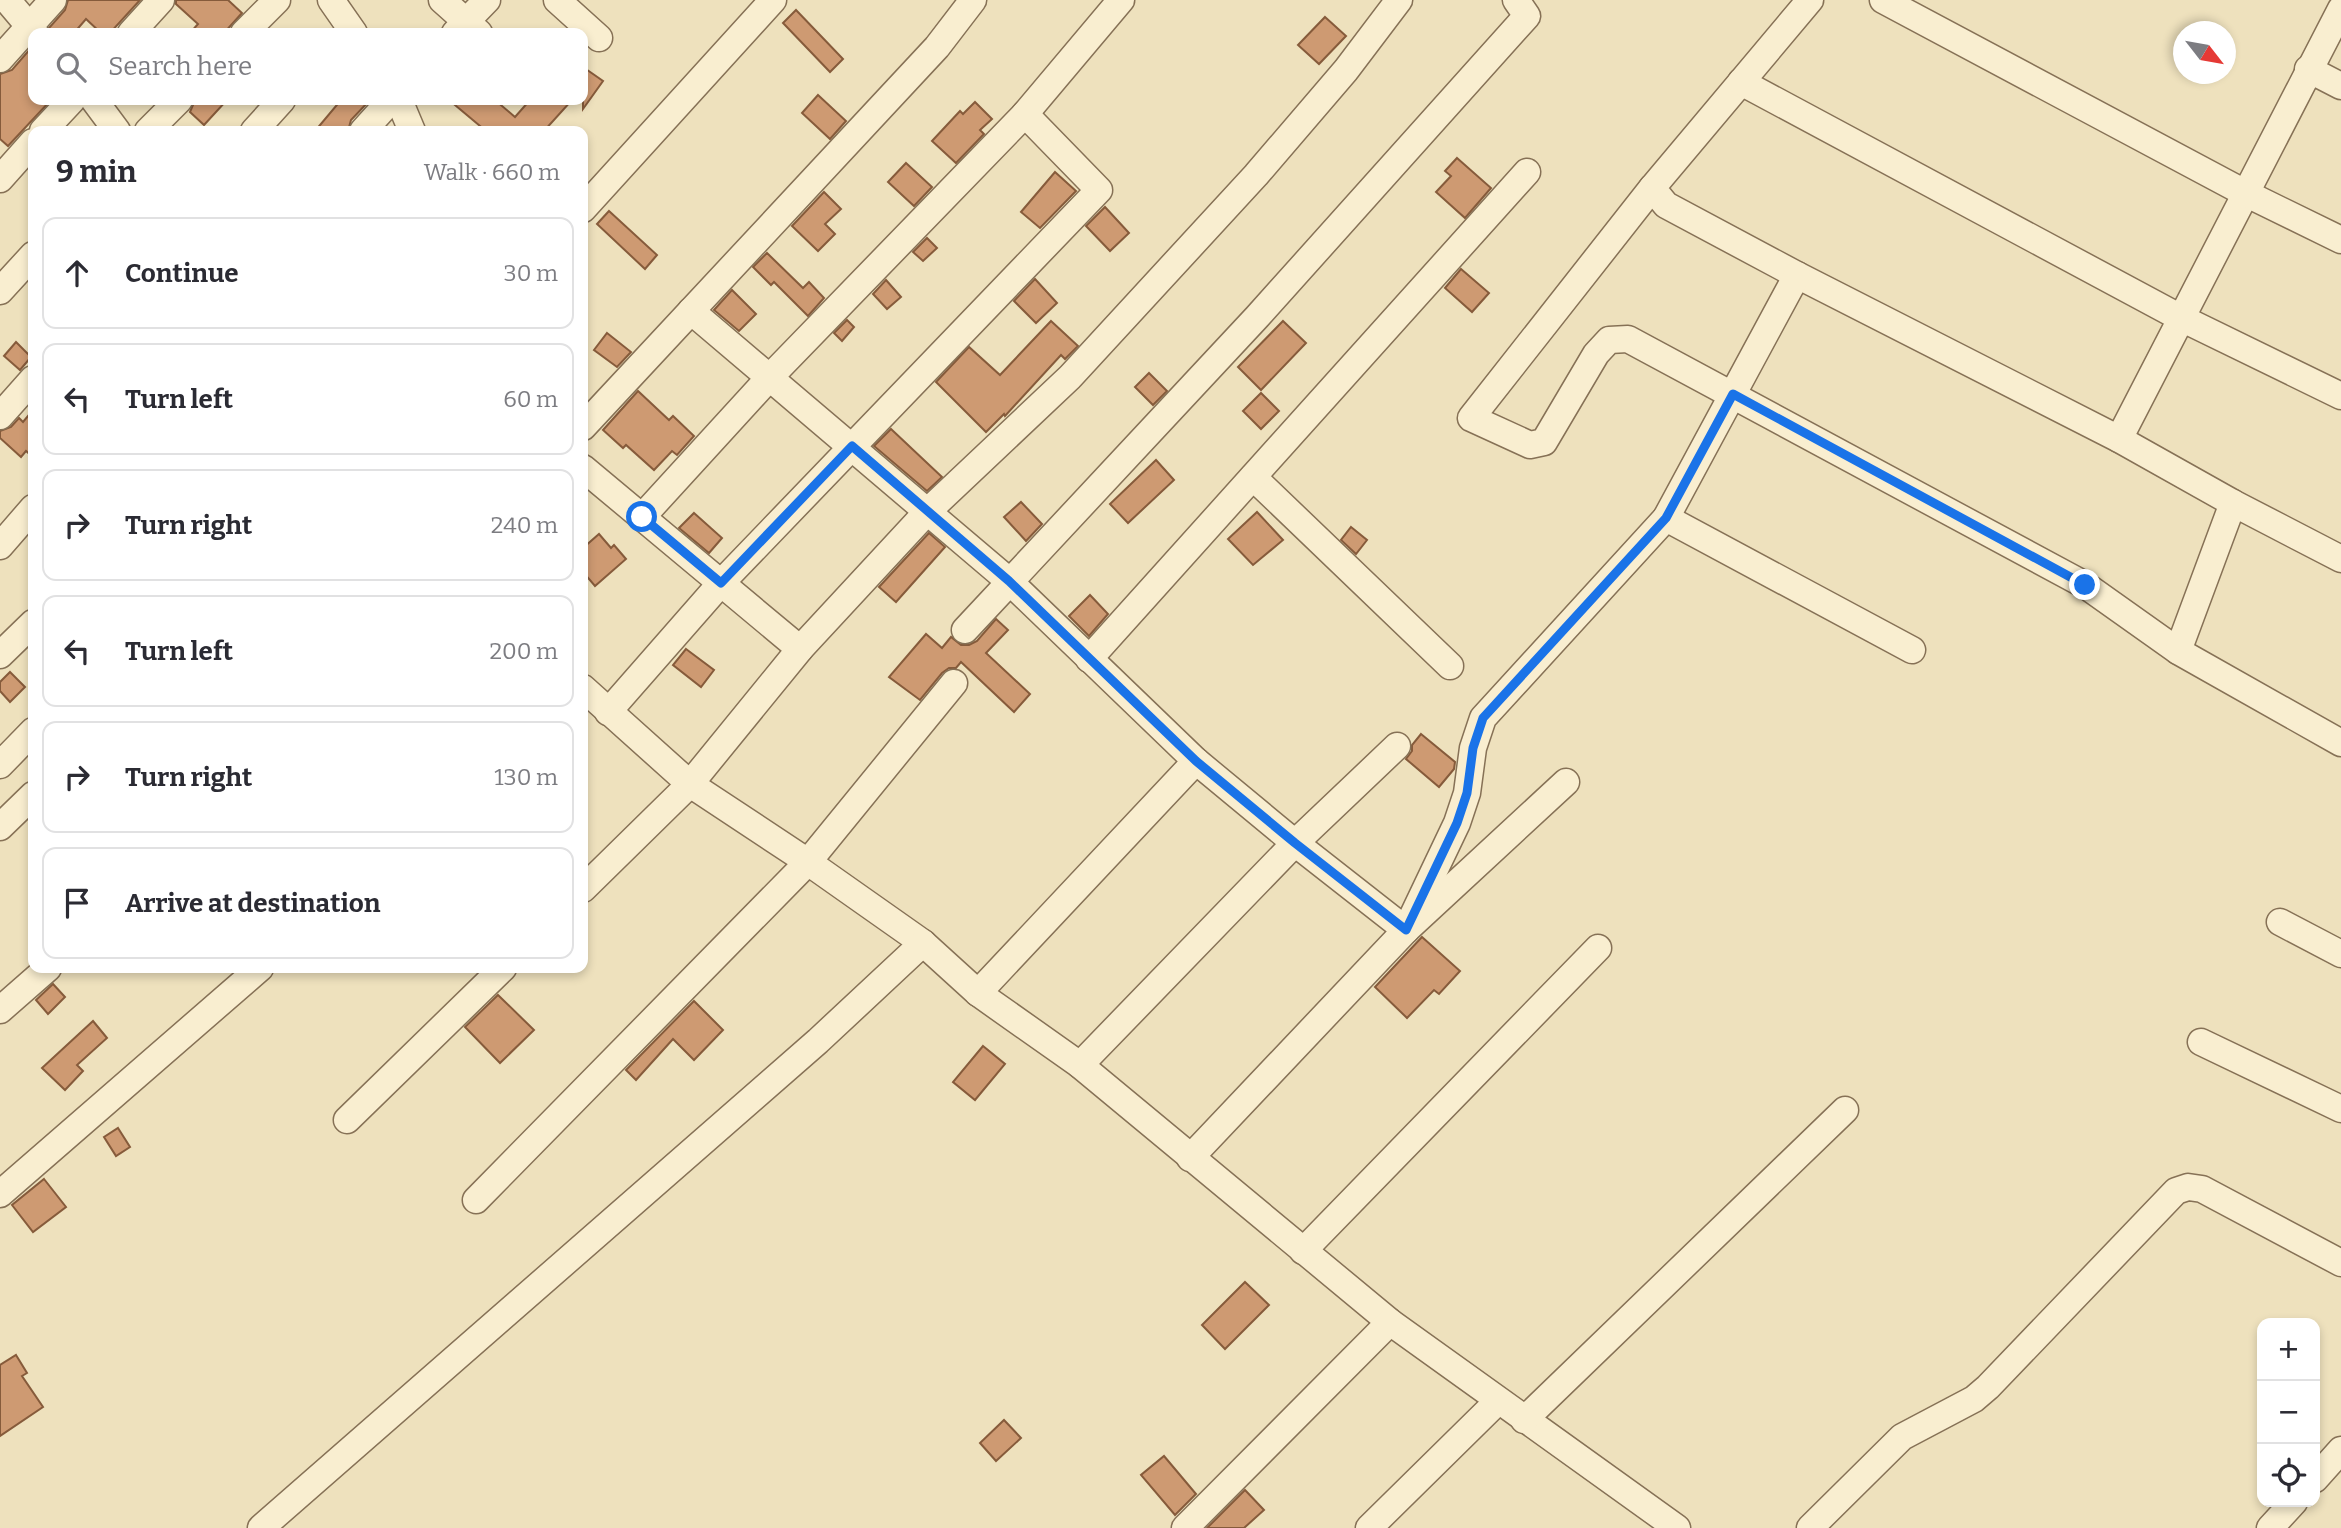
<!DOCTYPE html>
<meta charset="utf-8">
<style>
body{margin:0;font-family:Bitter,serif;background:#f7f7f7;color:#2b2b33}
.controls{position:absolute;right:21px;bottom:21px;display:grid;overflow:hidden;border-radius:14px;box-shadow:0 4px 10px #0003}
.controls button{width:63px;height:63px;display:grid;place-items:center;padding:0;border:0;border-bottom:2px solid #e1e1e2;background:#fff;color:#2b2b33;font:35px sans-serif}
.compass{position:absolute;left:2173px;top:21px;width:63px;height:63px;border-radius:50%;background:#fff;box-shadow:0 4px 10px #0003;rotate:121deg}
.stop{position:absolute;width:21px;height:21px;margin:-16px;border:5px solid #1a73e8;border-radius:50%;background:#fff}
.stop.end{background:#1a73e8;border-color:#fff;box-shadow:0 2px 7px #0008}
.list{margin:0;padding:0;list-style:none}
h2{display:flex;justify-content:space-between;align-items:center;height:91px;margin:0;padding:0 28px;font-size:30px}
h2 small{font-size:23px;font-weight:400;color:#7c7c81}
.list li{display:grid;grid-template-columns:46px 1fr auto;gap:21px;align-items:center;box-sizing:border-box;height:112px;margin:0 14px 14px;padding:0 14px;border:2px solid #e1e1e2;border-radius:14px}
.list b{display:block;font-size:26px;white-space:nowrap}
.list em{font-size:23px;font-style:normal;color:#7c7c81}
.icon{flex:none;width:38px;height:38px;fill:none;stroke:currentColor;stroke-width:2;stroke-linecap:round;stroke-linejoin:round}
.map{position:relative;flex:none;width:2341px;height:1528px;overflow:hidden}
.search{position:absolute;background:#fff;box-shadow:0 4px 10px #0003;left:28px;top:28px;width:560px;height:77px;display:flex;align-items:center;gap:18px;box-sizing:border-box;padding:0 24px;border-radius:14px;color:#7c7c81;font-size:26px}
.panel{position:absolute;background:#fff;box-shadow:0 4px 10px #0003;left:28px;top:126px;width:560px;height:847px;border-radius:14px}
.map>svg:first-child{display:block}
</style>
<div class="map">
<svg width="2341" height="1528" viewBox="0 0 2341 1528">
<rect width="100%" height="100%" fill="#eee1bd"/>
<g fill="#ce9a72" stroke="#865b3b" stroke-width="2">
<path d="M 68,0 L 140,0 L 110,33 L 101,33 L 86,19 L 74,33 L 50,33 L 49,28 L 65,10 Z"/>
<path d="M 176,0 L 228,0 L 242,13 L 224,33 L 190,33 L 198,24 L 176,4 Z"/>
<path d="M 796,10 L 843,59 L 830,72 L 783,23 Z"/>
<path d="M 1325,17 L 1346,36 L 1319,64 L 1298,45 Z"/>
<path d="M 31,48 L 33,48 L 33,100 L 51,100 L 8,146 L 0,139 L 0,74 L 12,70 Z"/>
<path d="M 583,67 L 603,81 L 583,109 Z"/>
<path d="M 818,95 L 846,121 L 830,139 L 802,113 Z"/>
<path d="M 195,100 L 227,100 L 204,125 L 190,112 Z"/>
<path d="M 341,100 L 370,100 L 351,120 L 348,131 L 315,131 Z"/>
<path d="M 449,100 L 495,100 L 515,117 L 530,100 L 572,100 L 544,131 L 486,131 Z"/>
<path d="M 975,102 L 992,119 L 980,130 L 984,134 L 956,163 L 932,141 L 960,111 L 963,114 Z"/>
<path d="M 1457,158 L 1491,188 L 1465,218 L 1436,192 L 1451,176 L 1445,171 Z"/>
<path d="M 906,163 L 932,187 L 914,206 L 888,182 Z"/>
<path d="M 1055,172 L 1076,191 L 1040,228 L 1021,212 Z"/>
<path d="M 824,192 L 841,209 L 825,224 L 835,234 L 818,251 L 792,226 Z"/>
<path d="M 1105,207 L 1129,233 L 1110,251 L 1086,226 Z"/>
<path d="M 609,211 L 657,255 L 645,269 L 597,224 Z"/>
<path d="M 927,238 L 937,248 L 923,261 L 913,252 Z"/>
<path d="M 767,253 L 803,288 L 809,282 L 824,298 L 808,316 L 774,282 L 771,285 L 753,267 Z"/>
<path d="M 1461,269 L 1489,293 L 1472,312 L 1445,288 Z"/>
<path d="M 1035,279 L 1057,303 L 1036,323 L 1014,301 Z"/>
<path d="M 886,280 L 901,297 L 887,309 L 873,294 Z"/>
<path d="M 732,290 L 756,314 L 739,331 L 714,310 Z"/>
<path d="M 847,320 L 854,327 L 842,341 L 834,333 Z"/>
<path d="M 1051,321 L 1078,346 L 1065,359 L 1061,355 L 1005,416 L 1004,414 L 986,432 L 936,382 L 969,347 L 1000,375 Z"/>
<path d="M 1283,321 L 1306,343 L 1261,390 L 1238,367 Z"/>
<path d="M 607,333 L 631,352 L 617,367 L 594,350 Z"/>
<path d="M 16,342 L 31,357 L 20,370 L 4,356 Z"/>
<path d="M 1149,373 L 1167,391 L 1153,405 L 1135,387 Z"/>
<path d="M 638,391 L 669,420 L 673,416 L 694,436 L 677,455 L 672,451 L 654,470 L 626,445 L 623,448 L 603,430 Z"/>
<path d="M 1261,393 L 1279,411 L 1261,429 L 1243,411 Z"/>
<path d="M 33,410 L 33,457 L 26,451 L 21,457 L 0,438 L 0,431 L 11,427 L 19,418 L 23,422 Z"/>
<path d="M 891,429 L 942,477 L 927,491 L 874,446 Z"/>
<path d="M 1156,460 L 1174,480 L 1128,523 L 1110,504 Z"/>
<path d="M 1021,502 L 1042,524 L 1026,541 L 1004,517 Z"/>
<path d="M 1257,512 L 1283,540 L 1253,565 L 1228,539 Z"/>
<path d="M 694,513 L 722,538 L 709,553 L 679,528 Z"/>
<path d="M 1351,527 L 1367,540 L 1356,554 L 1341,540 Z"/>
<path d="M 929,533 L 945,547 L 896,602 L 879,587 Z"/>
<path d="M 599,534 L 611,548 L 614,545 L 626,559 L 595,586 L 583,572 L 583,548 Z"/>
<path d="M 1090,595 L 1108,614 L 1089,636 L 1069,616 Z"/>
<path d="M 996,619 L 1008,630 L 986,653 L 1030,694 L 1014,712 L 961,662 L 956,668 L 949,668 L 942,673 L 920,700 L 889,677 L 926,634 L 942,648 L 951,637 L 961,645 L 969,645 L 977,641 Z"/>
<path d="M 686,649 L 714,670 L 701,687 L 673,665 Z"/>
<path d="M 10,672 L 25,687 L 10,702 L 0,691 L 0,682 Z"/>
<path d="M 1421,734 L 1455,762 L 1454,769 L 1439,787 L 1406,759 L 1412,751 L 1412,745 Z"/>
<path d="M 1422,937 L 1460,971 L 1439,994 L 1434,990 L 1407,1018 L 1375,987 Z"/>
<path d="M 53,984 L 65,997 L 48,1014 L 36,1000 Z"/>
<path d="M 498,995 L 534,1030 L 500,1063 L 465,1027 Z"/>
<path d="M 694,1001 L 723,1030 L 694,1060 L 673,1039 L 636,1080 L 626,1070 Z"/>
<path d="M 93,1021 L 107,1038 L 77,1065 L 83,1071 L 65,1090 L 42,1068 Z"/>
<path d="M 983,1046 L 1005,1064 L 975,1100 L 953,1082 Z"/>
<path d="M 118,1128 L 130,1147 L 116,1156 L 104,1137 Z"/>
<path d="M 44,1179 L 66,1207 L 33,1232 L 12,1205 Z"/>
<path d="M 1245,1282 L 1269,1305 L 1225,1349 L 1202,1325 Z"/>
<path d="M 16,1355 L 27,1373 L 22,1376 L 43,1407 L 0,1436 L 0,1365 Z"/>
<path d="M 1004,1420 L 1021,1438 L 996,1461 L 980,1443 Z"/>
<path d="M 1164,1456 L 1196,1494 L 1175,1515 L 1141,1475 Z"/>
<path d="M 1245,1490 L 1264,1510 L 1244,1528 L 1207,1528 Z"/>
</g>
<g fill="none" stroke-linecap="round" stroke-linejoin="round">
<defs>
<g id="minor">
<path d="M 7,0 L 35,33"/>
<path d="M 331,0 L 354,33"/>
<path d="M 442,0 L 479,33"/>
<path d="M 557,0 L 599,38"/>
<path d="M 1810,0 L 1652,188 L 1666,205 L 1797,275 L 2119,439 L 2341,9"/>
<path d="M 1883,0 L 2245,193 L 2341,240"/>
<path d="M 131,33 L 161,0"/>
<path d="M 244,33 L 277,0"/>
<path d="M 455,33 L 487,0"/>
<path d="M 0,59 L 53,0"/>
<path d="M 2308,69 L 2341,86"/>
<path d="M 1741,82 L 2181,318 L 2341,396"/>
<path d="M 94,100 L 117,131"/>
<path d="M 399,100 L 412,131"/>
<path d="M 43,131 L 72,100"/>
<path d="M 148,131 L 179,100"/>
<path d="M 254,131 L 282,100"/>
<path d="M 363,131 L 391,100"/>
<path d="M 0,179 L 33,142"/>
<path d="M 1652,188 L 1471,418 L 1530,445 L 1544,442 L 1596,354 L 1609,340 L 1628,339 L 2085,585 L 2178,651"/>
<path d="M 583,209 L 773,0"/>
<path d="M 0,291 L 33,255"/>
<path d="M 691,311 L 1009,581 L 1196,761 L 1295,843 L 1406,930"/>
<path d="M 0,416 L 33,379"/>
<path d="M 583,427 L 937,47 L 973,0"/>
<path d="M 2119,439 L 2233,503 L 2341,559"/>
<path d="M 583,468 L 800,649"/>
<path d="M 1253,477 L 1450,666"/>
<path d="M 2233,503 L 2178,651 L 2341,743"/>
<path d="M 642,517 L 770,377 L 1025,114 L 1121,0"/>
<path d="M 1666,518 L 1912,650"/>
<path d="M 0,546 L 33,508"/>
<path d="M 965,630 L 1257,317 L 1527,16 L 1516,0"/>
<path d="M 0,655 L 33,623"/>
<path d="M 1089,659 L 1527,172"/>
<path d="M 583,688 L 690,784 L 808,862 L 923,943 L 978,993 L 1080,1065 L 1390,1322 L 1677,1528"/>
<path d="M 608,712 L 721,583 L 1099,190 L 1025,114"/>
<path d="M 0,765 L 33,731"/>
<path d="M 0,827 L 33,795"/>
<path d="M 583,889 L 690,784 L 800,649 L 927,512 L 1070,377 L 1256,175 L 1346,70 L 1399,0"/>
<path d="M 2280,922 L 2341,954"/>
<path d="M 1406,930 L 1457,823 L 1467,793 L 1473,748 L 1483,718 L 1666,518 L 1797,275"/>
<path d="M 978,993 L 1196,761"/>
<path d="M 0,1010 L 48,968"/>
<path d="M 2201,1042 L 2341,1109"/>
<path d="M 1080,1065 L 1295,843 L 1397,746"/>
<path d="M 347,1120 L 503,968"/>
<path d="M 1190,1158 L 1406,930 L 1566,782"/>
<path d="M 0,1194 L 260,968"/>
<path d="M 476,1200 L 808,862 L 954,683"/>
<path d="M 1303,1251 L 1598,948"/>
<path d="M 1524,1420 L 1845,1110"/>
<path d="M 2315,1479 L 2341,1450"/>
<path d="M 261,1528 L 818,1041 L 923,943"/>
<path d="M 1185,1528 L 1390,1322"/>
<path d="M 1369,1528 L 1498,1401"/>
<path d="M 1810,1528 L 1902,1437 L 1974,1399 L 1988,1387 L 2176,1191 L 2188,1187 L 2202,1189 L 2341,1263"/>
<path d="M 2270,1528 L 2294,1502"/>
</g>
</defs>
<use href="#minor" stroke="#867156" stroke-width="29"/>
<use href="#minor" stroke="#f9eed0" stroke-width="26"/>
</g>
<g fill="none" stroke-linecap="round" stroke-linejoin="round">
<path stroke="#1a73e8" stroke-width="9" d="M 642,517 L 721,583 L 852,446 L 1009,581 L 1196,761 L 1295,843 L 1406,930 L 1457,823 L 1467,793 L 1473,748 L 1483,718 L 1666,518 L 1733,394 L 2085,585"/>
</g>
</svg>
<div class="controls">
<button>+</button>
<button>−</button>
<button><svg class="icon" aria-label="locate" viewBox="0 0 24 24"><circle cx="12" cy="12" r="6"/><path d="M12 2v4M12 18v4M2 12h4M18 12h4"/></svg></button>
</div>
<svg class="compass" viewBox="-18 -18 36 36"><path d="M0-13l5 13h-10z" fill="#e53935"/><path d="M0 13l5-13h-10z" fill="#7c7c81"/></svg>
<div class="stop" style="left:642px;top:517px"></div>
<div class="stop end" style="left:2085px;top:585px"></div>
<div class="search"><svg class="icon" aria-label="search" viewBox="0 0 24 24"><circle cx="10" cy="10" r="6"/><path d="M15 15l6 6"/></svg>Search here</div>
<section class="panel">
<h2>9 min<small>Walk · 660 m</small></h2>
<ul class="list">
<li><svg class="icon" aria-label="ahead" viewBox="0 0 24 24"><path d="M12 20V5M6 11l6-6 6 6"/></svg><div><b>Continue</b></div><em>30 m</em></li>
<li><svg class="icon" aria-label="left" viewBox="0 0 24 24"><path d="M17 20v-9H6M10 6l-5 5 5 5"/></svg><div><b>Turn left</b></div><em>60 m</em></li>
<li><svg class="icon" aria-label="right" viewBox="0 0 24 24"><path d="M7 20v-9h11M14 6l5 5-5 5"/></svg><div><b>Turn right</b></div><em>240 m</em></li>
<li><svg class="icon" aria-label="left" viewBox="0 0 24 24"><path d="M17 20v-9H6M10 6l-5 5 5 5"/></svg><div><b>Turn left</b></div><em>200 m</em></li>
<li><svg class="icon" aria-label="right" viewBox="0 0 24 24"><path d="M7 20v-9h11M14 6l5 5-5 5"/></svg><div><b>Turn right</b></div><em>130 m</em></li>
<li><svg class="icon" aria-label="arrive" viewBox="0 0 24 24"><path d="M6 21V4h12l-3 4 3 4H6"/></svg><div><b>Arrive at destination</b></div></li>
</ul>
</section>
</div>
